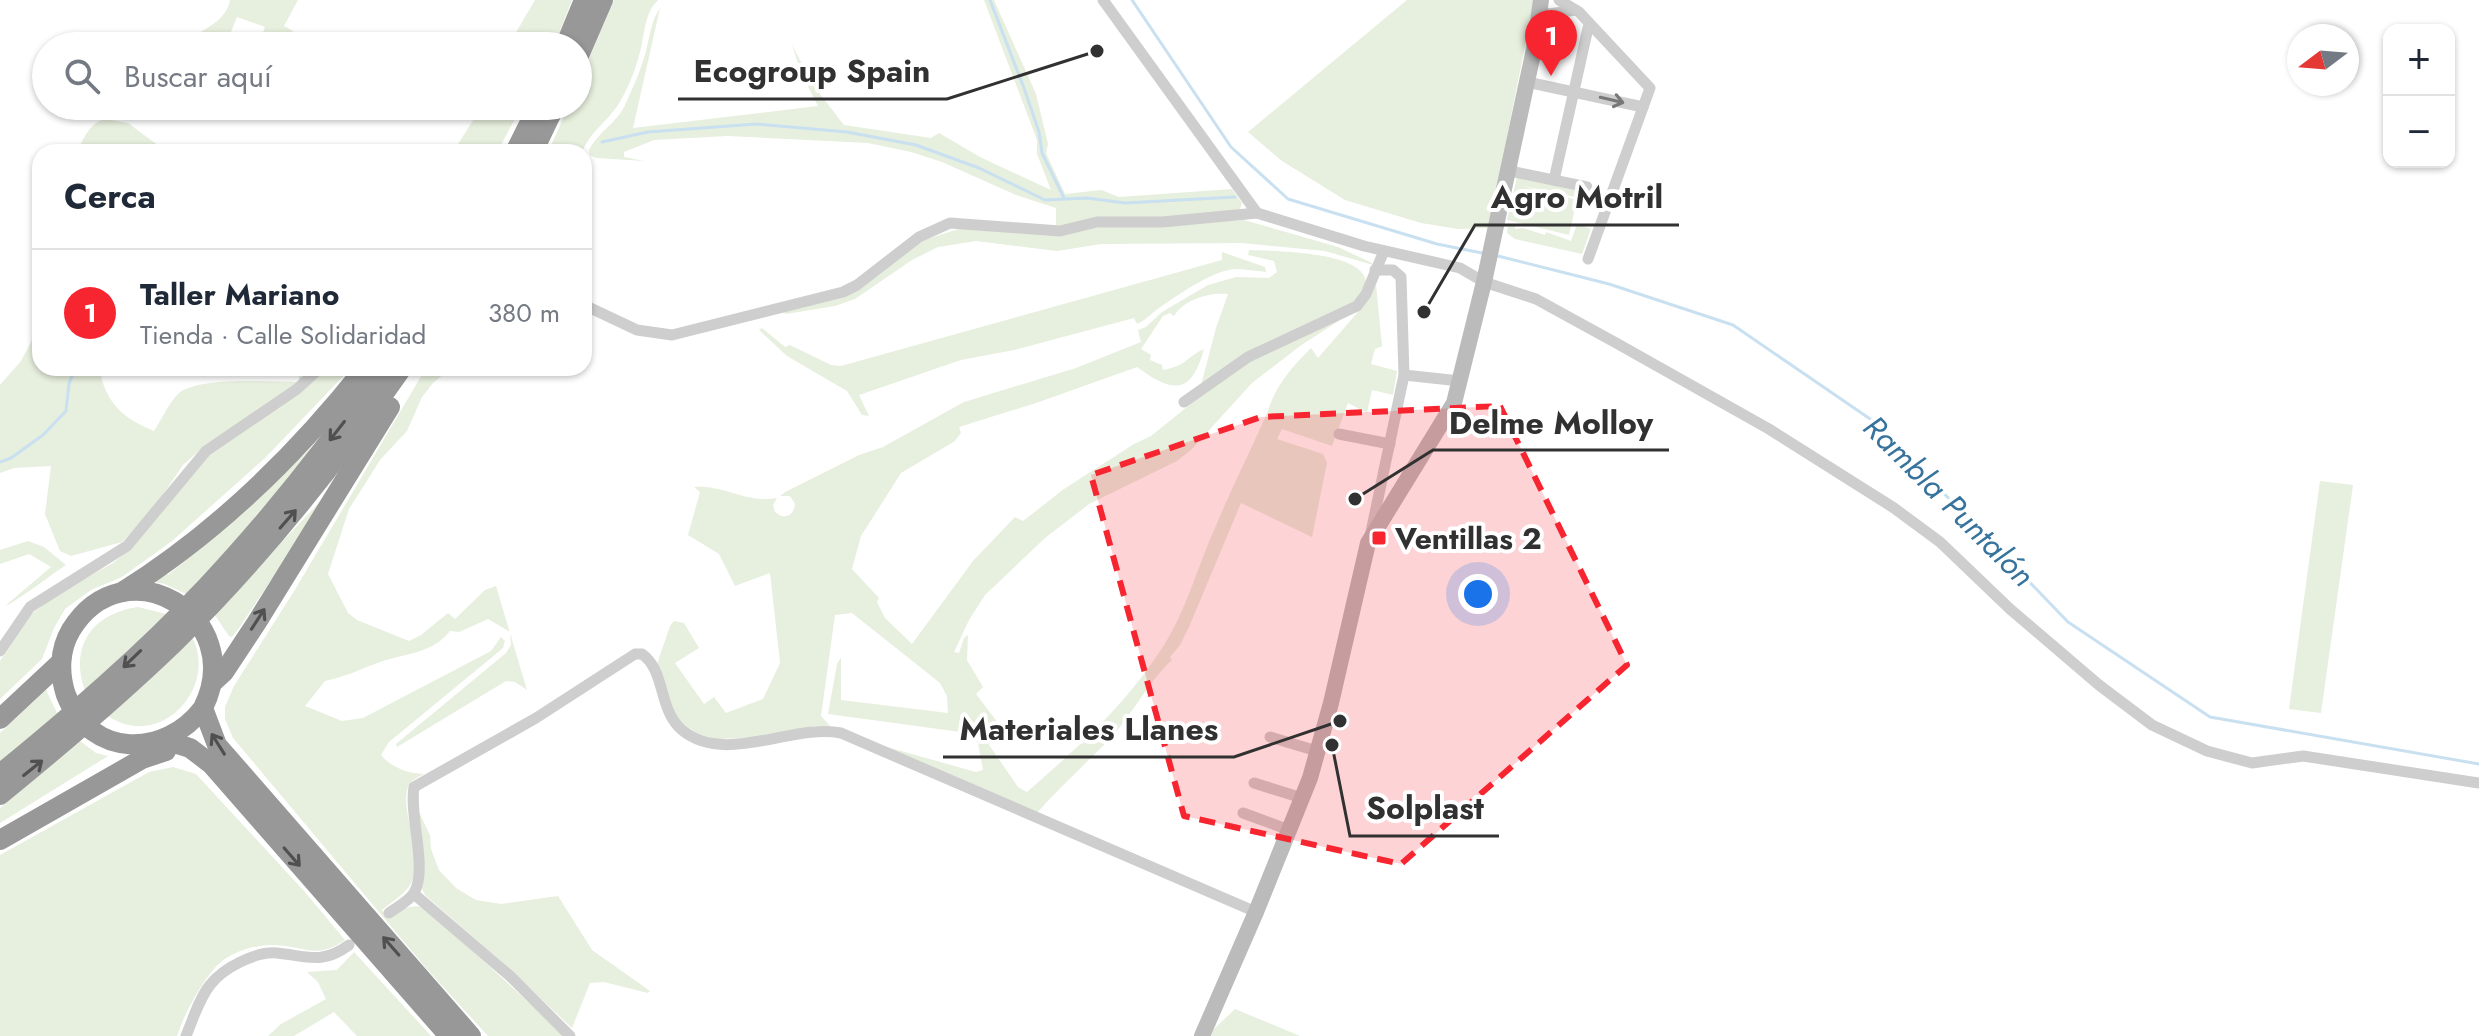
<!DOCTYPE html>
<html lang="es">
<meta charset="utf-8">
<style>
body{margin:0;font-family:Jost,sans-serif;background:#f2f2f3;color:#1f2937}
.controls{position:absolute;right:24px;top:24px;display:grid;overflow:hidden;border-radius:16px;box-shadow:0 2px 6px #0004}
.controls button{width:72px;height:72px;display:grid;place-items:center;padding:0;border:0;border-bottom:2px solid #e0e1e3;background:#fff;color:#1f2937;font:40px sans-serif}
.compass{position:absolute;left:2287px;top:24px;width:72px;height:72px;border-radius:50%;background:#fff;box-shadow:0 2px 6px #0004;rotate:254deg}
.you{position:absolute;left:1478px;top:594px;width:28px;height:28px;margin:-20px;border:6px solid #fff;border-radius:50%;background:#1a73e8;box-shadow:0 0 0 12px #1a73e833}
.badge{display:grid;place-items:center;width:52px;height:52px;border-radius:50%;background:#f72530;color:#fff;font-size:26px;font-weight:700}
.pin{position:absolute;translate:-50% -66px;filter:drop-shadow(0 2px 4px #0008)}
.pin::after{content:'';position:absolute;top:42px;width:28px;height:24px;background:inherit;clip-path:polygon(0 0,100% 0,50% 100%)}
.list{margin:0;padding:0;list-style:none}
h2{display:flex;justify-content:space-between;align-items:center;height:104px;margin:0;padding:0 32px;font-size:34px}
h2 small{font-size:26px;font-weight:400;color:#747a83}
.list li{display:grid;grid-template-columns:52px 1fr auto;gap:24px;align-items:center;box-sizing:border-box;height:128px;padding:0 32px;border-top:2px solid #e0e1e3}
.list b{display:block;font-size:30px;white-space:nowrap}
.list p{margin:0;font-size:26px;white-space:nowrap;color:#747a83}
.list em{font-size:26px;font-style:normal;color:#747a83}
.icon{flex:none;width:44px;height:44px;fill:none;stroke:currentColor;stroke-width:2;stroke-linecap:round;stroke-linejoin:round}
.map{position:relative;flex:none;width:2479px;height:1036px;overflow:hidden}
.search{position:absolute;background:#fff;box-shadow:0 2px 6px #0004;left:32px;top:32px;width:560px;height:88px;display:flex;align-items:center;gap:20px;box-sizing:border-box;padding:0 28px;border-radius:44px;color:#747a83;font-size:30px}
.panel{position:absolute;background:#fff;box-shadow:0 2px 6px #0004;left:32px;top:144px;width:560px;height:232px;border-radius:24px}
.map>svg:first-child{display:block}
</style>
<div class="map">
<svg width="2479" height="1036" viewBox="0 0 2479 1036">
<rect width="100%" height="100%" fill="#fff"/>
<g fill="#e7efde">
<path d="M 230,0 L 298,0 L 284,26 L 293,31 L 293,46 L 258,46 L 265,27 L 237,17 L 229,37 L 234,40 L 234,46 L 168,46 C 189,38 227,24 230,0 Z"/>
<path d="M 535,0 L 572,0 L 554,46 L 508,46 Z"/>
<path d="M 614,0 L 658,0 C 644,14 645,33 640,52 C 636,67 630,84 622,98 C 611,120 592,128 582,152 L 548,152 L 569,106 L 578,106 L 578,85 Z"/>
<path d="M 984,0 L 994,0 L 1036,94 L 1048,144 L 1046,153 L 1065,194 L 1101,190 L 1119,197 L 1232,189 L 1242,203 L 1240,209 L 1227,212 L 1056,226 L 1056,208 L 1016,195 L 942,162 L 911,152 L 868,143 L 727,136 L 654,140 L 624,152 L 624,157 L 644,161 L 596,158 L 590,155 L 589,150 C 598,132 617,123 625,105 C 633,88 641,70 646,51 C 650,36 651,21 660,8 L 633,128 L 818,106 L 802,75 L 792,45 L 813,85 L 844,125 L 931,138 L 939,133 L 980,157 L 1051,190 L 1037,154 L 1037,140 Z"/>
<path d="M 1407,0 L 1534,0 L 1489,228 L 1458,229 L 1421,223 L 1345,200 L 1282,161 L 1248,132 Z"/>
<path d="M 482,106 L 522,106 L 497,152 L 453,152 Z"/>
<path d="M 105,119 L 128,123 L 167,152 L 76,152 C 84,139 89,123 105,119 Z"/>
<path d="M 1517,177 L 1582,192 L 1580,198 L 1519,185 L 1577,200 L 1569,235 L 1507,220 Z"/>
<path d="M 1244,220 L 1338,247 L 1372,263 L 1373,265 L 1325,251 L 1242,243 L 1101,244 L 1057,251 L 976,241 L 938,247 L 912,260 L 855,299 L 835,306 L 786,314 L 783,312 L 840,298 L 921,241 L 965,227 L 1089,228 Z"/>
<path d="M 1577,224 L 1591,229 L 1582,254 L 1515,239 L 1507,233 L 1508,225 L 1515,226 L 1515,229 L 1523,228 L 1545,235 L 1546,232 L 1571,241 Z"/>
<path d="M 1249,250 C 1274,251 1365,251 1366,283 L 1354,303 L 1201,385 L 1216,328 L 1228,294 C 1210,292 1184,299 1174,316 L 1170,313 L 1163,316 L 1141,349 L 1151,355 L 1150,360 L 1162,365 L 1163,370 C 1186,366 1185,358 1204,349 C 1191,397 1171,392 1137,367 L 1039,402 L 959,427 L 961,433 L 955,441 L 901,473 L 861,536 L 852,569 L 879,598 L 877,602 L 885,618 L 912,644 L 973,561 L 1015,517 L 1023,521 L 1064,489 L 1134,444 L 1151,436 L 1238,366 L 1343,318 L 1300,346 L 1252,383 L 1191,450 L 1177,461 L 1089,504 L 1045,538 L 985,595 L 969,620 L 954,652 L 959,653 L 964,638 L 968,635 L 967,660 L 983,687 L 976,694 L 998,723 L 989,745 L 1018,787 L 1027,792 C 1081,745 1134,697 1170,635 C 1189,601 1199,563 1215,528 C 1231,489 1251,450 1268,411 C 1275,386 1293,366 1311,348 L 1318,358 L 1364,305 L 1376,285 L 1382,346 L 1375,349 L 1371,364 L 1397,371 L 1393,395 L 1372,390 L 1367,413 L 1348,403 L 1332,446 L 1282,429 L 1277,439 L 1323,454 L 1327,463 L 1312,537 L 1241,503 L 1189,627 L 1180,645 L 1170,657 L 1172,660 C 1146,684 1131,718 1106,743 C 1083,766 1058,789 1036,814 L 869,742 L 976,772 L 983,770 L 978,743 L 968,733 L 828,714 L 837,664 L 841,657 L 841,700 L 948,713 L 947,696 L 940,683 L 852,613 L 835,615 L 821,716 L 831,727 L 814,726 L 780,735 L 742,738 L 715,739 L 697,733 L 677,720 L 657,664 L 670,626 L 674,621 L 684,623 L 699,648 L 675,663 L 704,704 L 714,697 L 726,713 L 763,699 L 780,663 L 770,573 L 735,586 L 719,554 L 688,535 L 700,492 L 694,487 C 724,484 745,504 777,498 L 773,505 L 775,512 C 784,520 794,516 795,504 L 790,496 L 780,496 L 785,492 L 859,455 L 883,447 L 964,402 L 1076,368 L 1141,342 L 1138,330 L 1146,327 L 1162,312 L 1208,285 L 1236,277 L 1269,278 L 1277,272 L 1274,261 L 1248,255 Z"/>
<path d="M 1222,252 L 1265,267 L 1266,272 C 1256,271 1245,269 1235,269 C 1214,270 1179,294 1162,306 C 1152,312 1148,319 1137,324 L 1134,318 L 1014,350 L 961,360 L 859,395 L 869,416 L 862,415 L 847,391 L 787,356 L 759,330 L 762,328 L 785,347 L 790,345 L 831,365 L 841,366 L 1222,260 Z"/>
<path d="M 40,325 L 40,368 L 99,368 C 106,403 122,418 154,431 C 162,419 168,404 178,394 C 197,376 272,382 299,382 L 299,368 L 314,368 L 299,382 L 200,450 L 183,465 L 153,509 L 122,542 L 71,556 L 60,551 L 45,514 L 51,466 L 14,468 L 0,473 L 0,385 L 21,361 Z"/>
<path d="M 327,368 L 351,368 L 265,458 L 172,541 L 122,577 L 91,590 L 65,609 L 54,628 L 42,659 L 0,699 L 0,661 L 30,615 L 56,595 L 113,563 L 127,552 L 205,457 Z"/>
<path d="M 426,368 L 451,368 L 433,383 L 422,397 L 407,431 L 380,460 L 363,487 L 349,509 L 328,574 L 348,613 L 357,620 L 409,641 L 421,635 L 448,613 L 455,619 L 485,590 L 496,586 L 527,690 L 515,682 L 506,681 L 397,747 L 396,744 L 506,653 L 511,645 L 510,632 L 488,619 L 459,632 L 450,631 C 432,654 406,653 380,662 C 361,669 345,677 325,681 L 305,706 L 342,721 L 363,718 L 491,651 L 501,637 L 505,641 L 503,648 L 491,658 L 389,742 L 381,755 C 392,768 407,773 424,774 C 418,777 412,780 409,785 C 397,808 427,857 410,885 C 404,895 391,902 382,910 L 389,919 C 401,909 409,904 425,907 L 565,1036 L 488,1036 L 425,967 L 233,738 L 225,719 L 225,707 L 234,686 L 296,588 Z"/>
<path d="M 323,436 L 228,549 L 186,594 L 165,584 L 149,581 L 164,571 L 168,575 L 246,511 Z"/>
<path d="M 2320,481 L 2353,485 L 2321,713 L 2289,709 Z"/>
<path d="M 331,490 L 239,628 L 232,637 L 229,636 L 214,614 Z"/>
<path d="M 28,541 L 44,547 L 66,565 C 55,572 13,604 5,606 L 51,567 L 29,554 L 0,564 L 0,550 Z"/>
<path d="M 138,607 L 166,614 L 85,691 C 69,646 92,614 138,607 Z"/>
<path d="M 192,637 C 219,688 159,751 108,716 Z"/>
<path d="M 46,690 L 58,715 L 0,764 L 0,733 Z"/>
<path d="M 80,741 L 96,753 L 108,756 L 0,823 L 0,808 Z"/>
<path d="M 173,767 L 196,774 L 304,891 L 345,940 C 316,960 305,946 274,945 C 258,944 234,951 221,962 C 205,975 183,1016 177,1036 L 0,1036 L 0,855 L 149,772 Z"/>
<path d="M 417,808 L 430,835 L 431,849 L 439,870 L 456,888 L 476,900 L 501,904 L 558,896 L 592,950 L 650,991 L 648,993 L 604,982 L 590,983 L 572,1028 L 502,962 L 425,895 L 420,884 Z"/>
<path d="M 354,952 L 431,1036 L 357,1036 L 334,1012 L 294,1036 L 268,1036 L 281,1024 L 326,999 L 318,982 L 307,972 L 337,970 Z"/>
<path d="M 1235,1009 L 1300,1036 L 1211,1036 L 1214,1029 Z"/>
</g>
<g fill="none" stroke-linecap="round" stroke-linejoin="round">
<g stroke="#c9e0f0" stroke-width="3">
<path d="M 990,0 L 1024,88 L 1039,132 L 1042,153 L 1064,198"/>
<path d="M 1132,0 L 1231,147 L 1288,199 L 1437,244 L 1482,253"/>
<path d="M 602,142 L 648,132 L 756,124 L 847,132 L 916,145 L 979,168 L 1045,200 L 1087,198 L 1125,203 L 1235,197"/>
<path d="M 1494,255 L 1609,284 L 1733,325 L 1876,423 L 2068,622 L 2210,717 L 2479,764"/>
<path d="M 0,462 L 11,458 L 43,435 L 66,411 L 69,384 L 75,368"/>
</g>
<g stroke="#cecece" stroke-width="11">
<path d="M 1103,0 L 1257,213"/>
<path d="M 1559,0 L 1579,12 L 1650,88 L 1588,259"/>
<path d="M 1539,12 L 1550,14 L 1575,10"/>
<path d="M 1527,82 L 1643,107"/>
<path d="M 1515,172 L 1587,187"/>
<path d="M 1554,180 L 1588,28"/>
<path d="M 584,305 L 637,330 L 672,335 L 843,292 L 857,285 L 919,237 L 950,223 L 1060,231 L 1097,222 L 1162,222 L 1257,213 L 1364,246 L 1460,268 L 1484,282 L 1536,299 L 1618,344 L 1769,429 L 1894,508 L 1940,542 L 2010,609 L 2099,685 L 2152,725 L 2207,751 L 2252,763 L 2303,756 L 2479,783"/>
<path d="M 1404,375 L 1460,381"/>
<path d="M 1184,402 L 1248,357 L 1357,306 L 1366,294 L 1384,251"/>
<path d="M 1339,434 L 1390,444"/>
<path d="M 1371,532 L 1404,375 L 1401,277 L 1393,270 L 1375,270"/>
<path d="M 0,651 L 30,607 L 127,546 L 206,451 L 297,389 L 320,368"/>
<path d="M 1270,737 L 1317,751"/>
<path d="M 1254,783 L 1302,798"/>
<path d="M 1243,813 L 1289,830"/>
<path d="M 414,894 L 510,976 L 570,1036"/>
<path d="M 389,913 C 396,908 409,901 414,893 C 428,869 409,816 414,787 L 536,718 L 635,654 L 642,654 C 666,671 658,710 682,730 C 726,766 793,723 841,733 L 1256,912"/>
<path d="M 186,1036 C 193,1019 199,999 210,985 C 223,968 256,951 277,953 C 307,956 322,965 349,945"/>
</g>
<path stroke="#bbb" stroke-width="16" d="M 1202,1036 L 1256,912 L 1310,778 L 1331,703 L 1368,543 L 1454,403 L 1484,282 L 1534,49 L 1541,0"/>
<g stroke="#989898" stroke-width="20">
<path d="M 565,46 L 584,0"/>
<path d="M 578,58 L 603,0"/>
<path d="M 515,152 L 538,106"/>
<path d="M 533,152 L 555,106"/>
<path d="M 122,592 C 215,534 297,454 365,368"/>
<path d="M 213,682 L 224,672 L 257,622 L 390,407"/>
<path d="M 203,708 C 165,758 91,759 66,695 C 59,674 59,650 71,630 C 124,543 249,615 203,708 L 217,745 L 471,1036"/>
<path d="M 0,719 L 61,662"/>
<path d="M 164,740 L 190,748 L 211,764 L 449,1036"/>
<path d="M 0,774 C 72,715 143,654 207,586 C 271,518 329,444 383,368"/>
<path d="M 0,795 C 60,746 118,697 174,643 C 259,560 334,466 402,368"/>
<path d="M 0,840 L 142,759 L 166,751"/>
</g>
</g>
<defs><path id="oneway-shaft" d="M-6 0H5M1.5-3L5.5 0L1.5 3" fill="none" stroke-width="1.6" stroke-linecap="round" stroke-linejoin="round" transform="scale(2)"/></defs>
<use stroke="#787878" href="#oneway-shaft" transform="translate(1612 100) rotate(13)"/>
<g stroke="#505050">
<use href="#oneway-shaft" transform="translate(337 431) rotate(128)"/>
<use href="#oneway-shaft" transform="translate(288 519) rotate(-49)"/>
<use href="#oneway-shaft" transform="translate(258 619) rotate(-57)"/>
<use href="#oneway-shaft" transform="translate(132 659) rotate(136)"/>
<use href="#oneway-shaft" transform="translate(218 744) rotate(-122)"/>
<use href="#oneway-shaft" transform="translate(33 768) rotate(-39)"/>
<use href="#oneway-shaft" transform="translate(292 857) rotate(49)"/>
<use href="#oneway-shaft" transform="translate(391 946) rotate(-131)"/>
</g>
<path fill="#f72530" fill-opacity="0.2" stroke="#f72530" stroke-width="6" stroke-dasharray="16 10" stroke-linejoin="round" d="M 1500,406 L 1627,665 L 1401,864 L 1184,816 L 1091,475 L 1261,417 Z"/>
<rect fill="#f72530" stroke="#fff" stroke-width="3" x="1371" y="530" width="16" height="16" rx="4"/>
<g text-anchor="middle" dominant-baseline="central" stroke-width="8" stroke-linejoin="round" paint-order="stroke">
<g font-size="30" font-weight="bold" fill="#313131" stroke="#fff" text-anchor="start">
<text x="1395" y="538">Ventillas 2</text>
</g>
<g font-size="32" font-style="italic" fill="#36739d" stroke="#fff">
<text transform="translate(1949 501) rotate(45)">Rambla Puntalón</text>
</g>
</g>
<path fill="none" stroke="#313131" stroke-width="3" d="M1097 51L947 99H678M1424 312L1475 225H1679M1355 499L1433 450H1669M1340 721L1234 757H943M1332 745L1350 836H1499"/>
<g fill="#313131" stroke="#fff" stroke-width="3">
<circle cx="1097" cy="51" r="8"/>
<circle cx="1424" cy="312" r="8"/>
<circle cx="1355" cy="499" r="8"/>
<circle cx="1340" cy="721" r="8"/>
<circle cx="1332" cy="745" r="8"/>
</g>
<g font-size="32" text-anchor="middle" font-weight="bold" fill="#313131" stroke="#fff" stroke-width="8" stroke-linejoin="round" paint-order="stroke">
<text x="812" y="82">Ecogroup Spain</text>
<text x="1577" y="208">Agro Motril</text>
<text x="1551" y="434">Delme Molloy</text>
<text x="1089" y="740">Materiales Llanes</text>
<text x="1425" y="819">Solplast</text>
</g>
</svg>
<div class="controls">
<button>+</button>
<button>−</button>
</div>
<svg class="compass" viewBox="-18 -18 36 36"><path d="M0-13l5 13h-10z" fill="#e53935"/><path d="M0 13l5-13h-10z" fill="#747a83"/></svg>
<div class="you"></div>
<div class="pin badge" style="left:1551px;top:76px">1</div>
<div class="search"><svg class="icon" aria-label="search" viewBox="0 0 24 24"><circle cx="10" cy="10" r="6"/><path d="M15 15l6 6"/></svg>Buscar aquí</div>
<section class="panel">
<h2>Cerca<small></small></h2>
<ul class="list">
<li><span class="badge">1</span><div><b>Taller Mariano</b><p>Tienda · Calle Solidaridad</p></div><em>380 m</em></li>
</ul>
</section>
</div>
